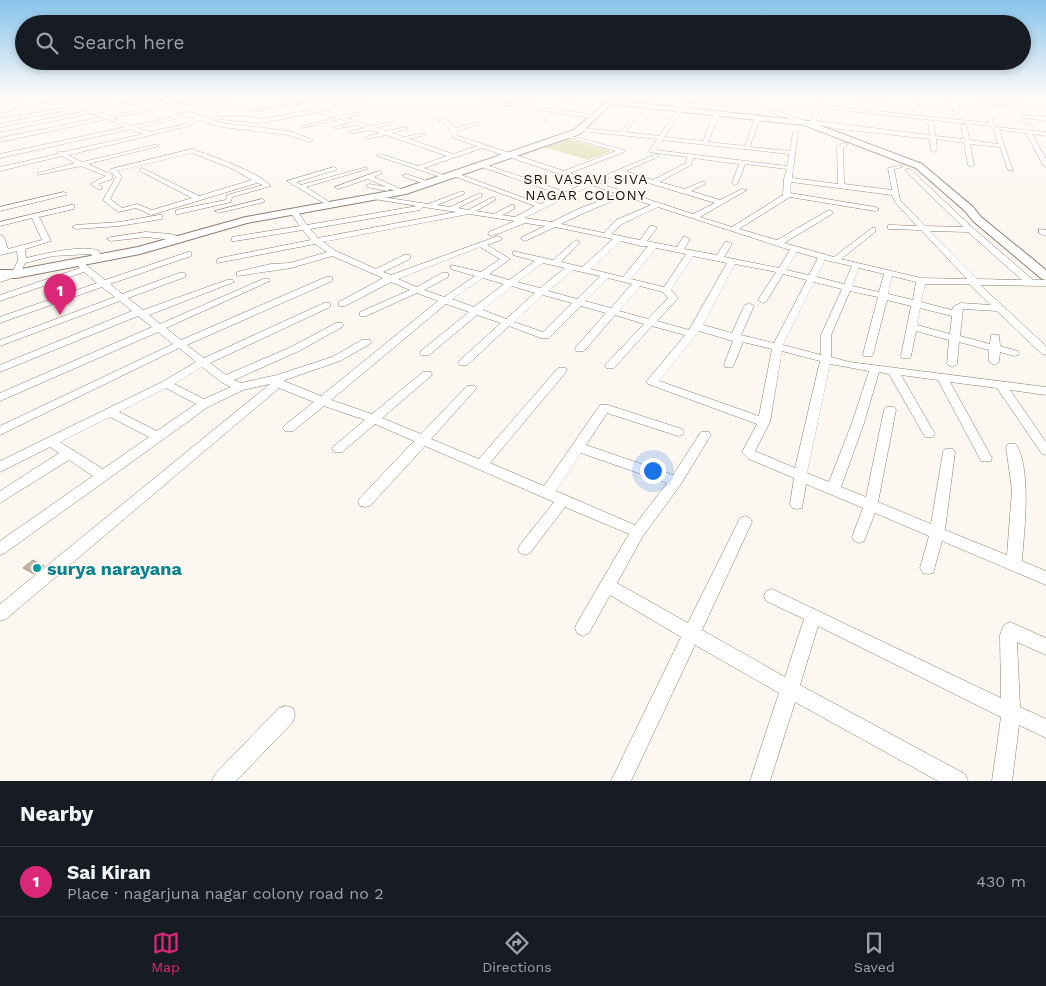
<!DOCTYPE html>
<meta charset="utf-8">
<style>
body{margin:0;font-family:"Work Sans",sans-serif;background:#242831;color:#f1f3f6}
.you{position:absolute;left:652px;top:470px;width:18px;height:18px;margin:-12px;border:4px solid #fff;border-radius:50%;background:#1a73e8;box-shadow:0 0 0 8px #1a73e833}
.badge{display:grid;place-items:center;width:32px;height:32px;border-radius:50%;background:#db2777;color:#fff;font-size:16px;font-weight:700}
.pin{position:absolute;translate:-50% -41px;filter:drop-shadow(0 1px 2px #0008)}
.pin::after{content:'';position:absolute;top:26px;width:18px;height:15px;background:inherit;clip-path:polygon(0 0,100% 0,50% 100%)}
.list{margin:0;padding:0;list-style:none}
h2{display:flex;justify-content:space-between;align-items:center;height:65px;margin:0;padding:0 20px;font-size:21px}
h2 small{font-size:16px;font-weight:400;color:#9ea1a6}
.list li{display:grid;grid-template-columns:32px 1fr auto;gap:15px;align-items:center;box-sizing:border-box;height:70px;padding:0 20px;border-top:1px solid #363941}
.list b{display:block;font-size:19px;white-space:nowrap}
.list p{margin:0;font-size:16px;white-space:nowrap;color:#9ea1a6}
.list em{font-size:16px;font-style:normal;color:#9ea1a6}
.icon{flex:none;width:28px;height:28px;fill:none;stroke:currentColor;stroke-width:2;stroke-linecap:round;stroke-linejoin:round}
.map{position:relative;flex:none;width:1046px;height:781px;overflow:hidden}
.search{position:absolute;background:#171b24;box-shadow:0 2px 8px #0003;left:15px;right:15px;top:15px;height:55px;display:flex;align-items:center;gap:12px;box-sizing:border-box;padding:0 18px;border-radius:28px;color:#9ea1a6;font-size:19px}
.sheet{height:135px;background:#171b24}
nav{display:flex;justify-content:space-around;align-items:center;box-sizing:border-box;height:70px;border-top:1px solid #363941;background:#171b24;font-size:14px;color:#9ea1a6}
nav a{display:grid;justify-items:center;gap:2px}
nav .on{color:#db2777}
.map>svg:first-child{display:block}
</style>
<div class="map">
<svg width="1046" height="781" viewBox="0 0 1046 781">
<rect width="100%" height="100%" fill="#fdf7f1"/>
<path fill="#d9dea7" d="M 569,139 L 611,151 L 588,160 L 544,147 Z"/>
<path fill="#c7b8aa" stroke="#a59789" d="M 33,560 L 44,566 L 34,574 L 23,568 Z"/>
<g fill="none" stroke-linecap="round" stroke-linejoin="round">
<defs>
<g id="street">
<path d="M 16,96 L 27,96 L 0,101 L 0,99 Z"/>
<path d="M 104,96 L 114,96 L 77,104 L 93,110 L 166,96 L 175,96 L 158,100 L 170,105 L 223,96 L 234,96 L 175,107 L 222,123 L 289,131 L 313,140 L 310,142 L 288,135 L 222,127 L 199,120 L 189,126 L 68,155 L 82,162 L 159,144 L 159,146 L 88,164 L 112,175 L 112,179 L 98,184 L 102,187 L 102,189 L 98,189 L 90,184 L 106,176 L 81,166 L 38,175 L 38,173 L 75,163 L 62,156 L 0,171 L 0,167 L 58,154 L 58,151 L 64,152 L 143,134 L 131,129 L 0,158 L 0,154 L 126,127 L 107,119 L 0,142 L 0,138 L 102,117 L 92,113 L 0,132 L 0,128 L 87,111 L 79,108 L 0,123 L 0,119 L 74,106 L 65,102 L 0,113 L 0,111 L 65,100 L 72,102 ZM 152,101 L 185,114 L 132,126 L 113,118 L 156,109 L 156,107 L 108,116 L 98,112 ZM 189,116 L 195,118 L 185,124 L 149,132 L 137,128 Z"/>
<path d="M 368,96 L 378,96 L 316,108 L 341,116 L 362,112 L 362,114 L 346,118 L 371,126 L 392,122 L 392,124 L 376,128 L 386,131 L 407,127 L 407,129 L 392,133 L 404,137 L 425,133 L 425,135 L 409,139 L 453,154 L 477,146 L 453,138 C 450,128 447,124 437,119 L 437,117 L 449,121 L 455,128 L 479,122 L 479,124 L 457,131 L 458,136 L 564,171 L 616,151 L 567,137 L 567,135 L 624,150 L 624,152 L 570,173 L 592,181 L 656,154 L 659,156 L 658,157 L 625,171 L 653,180 L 686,163 L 687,157 L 649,152 L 657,139 L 582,131 L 580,128 L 621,132 L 644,105 L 646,106 L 626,132 L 659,136 L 688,96 L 692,96 L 690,100 L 735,104 L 733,106 L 688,103 L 664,137 L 703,141 L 714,113 L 717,111 L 720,113 L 708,142 L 745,146 L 755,118 L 760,117 L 750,147 L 790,151 L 793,132 L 798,131 L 792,178 L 838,184 L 837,147 L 843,143 L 847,143 L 847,145 L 843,148 L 844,184 L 892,190 L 888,168 L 902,165 L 902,167 L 894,169 L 900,200 L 925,226 L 963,227 L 906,171 L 906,169 L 910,169 L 973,228 L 1033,280 L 1046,280 L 1046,286 L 980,285 L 1046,346 L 1046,355 L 1042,354 L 997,311 L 963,309 L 960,336 L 990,344 L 991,335 L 999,335 L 1000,346 L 1018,351 L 1019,353 L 1018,355 L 1014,356 L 1000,352 L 999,362 L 994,365 L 989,362 L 989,350 L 959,342 L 957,364 L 952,367 L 947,364 L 949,340 L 916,331 L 911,356 L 910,358 L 902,358 L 901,356 L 911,306 L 887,300 L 873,354 L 872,356 L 864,356 L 863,354 L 878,297 L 850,291 L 831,335 L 831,357 L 849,362 L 1046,387 L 1046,395 L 1010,390 L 1046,442 L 1046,455 L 1042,454 L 997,388 L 950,382 L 992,458 L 991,461 L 981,461 L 938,380 L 901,375 L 935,434 L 933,437 L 925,437 L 889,374 L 879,372 L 864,423 L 841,487 L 866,497 L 884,410 L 886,407 L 894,407 L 896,410 L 878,502 L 931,524 L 943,452 L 945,449 L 953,449 L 955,452 L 945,530 L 1007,555 L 1012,490 L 1006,447 L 1008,444 L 1016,444 C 1032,471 1024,530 1022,561 L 1046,571 L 1046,585 L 942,541 L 933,573 L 928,574 L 923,573 L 920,568 L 929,536 L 875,513 L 864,541 L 859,543 L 854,541 L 852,537 L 863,508 L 806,484 L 802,508 L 797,509 L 792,508 L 790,504 L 794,478 L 749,459 L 742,452 L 757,424 L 648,384 L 646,382 L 685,335 L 652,326 L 614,368 L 606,368 L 605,366 L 606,364 L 644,324 L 615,315 L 584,351 L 576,351 L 575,349 L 576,347 L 606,313 L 581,306 L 549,338 L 541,338 L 509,326 L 467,365 L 459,365 L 458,363 L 459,361 L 501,323 L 477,315 L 429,355 L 421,355 L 420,353 L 421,351 L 469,312 L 446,304 L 331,400 L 372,414 L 423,372 L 431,372 L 432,374 L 431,376 L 382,418 L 421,434 L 467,386 L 475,386 L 477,388 L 475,390 L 431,439 L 479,459 L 558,368 L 566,368 L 567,370 L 566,372 L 490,463 L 544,486 L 600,405 L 608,405 L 682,429 L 684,432 L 682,435 L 678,436 L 607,413 L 586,445 L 673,475 L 701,432 L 709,432 L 711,435 L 709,438 L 681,484 L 643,536 L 617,583 L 688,623 L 740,518 L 745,516 L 750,518 L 752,522 L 702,630 L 785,677 L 804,619 L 766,601 L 764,596 L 766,591 L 772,589 L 1001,698 L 1000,635 L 1004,625 L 1010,622 L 1046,638 L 1046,655 L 1017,642 L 1020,707 L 1046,719 L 1046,738 L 1019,725 L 1012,781 L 992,781 L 1001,717 L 818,626 L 800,685 L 965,774 L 968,781 L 938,781 L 795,702 L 770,781 L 750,781 L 779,693 L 695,645 L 631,781 L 611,781 L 681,637 L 610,595 L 589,633 L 583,636 L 577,633 L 575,628 L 577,623 L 629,534 L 565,507 L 530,553 L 525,555 L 520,553 L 518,549 L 520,545 L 554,502 L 425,446 L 370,506 L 365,507 L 360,506 L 358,502 L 360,498 L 414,441 L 375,424 L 342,452 L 334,452 L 332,449 L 334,446 L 365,420 L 324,406 L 293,431 L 285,431 L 283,428 L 285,425 L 314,402 L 279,388 L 6,619 L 0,621 L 0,604 L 270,384 L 243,390 L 208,407 L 5,553 L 0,555 L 0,541 L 93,476 L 69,460 L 0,503 L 0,491 L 59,453 L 50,447 L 0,472 L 0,461 L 162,382 L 196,362 L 179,348 L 0,435 L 0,426 L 173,344 L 158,332 L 0,401 L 0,393 L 152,327 L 138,316 L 0,372 L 0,365 L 132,311 L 120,301 L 0,346 L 0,340 L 115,297 L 102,287 L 0,323 L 0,317 L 97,283 L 84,272 L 0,301 L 0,295 L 80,268 L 75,262 L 79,259 L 105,280 L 188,252 L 191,252 L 191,256 L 110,284 L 122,294 L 179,273 L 185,273 L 185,277 L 128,298 L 143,310 L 227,280 L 233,280 L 234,282 L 149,315 L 160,324 L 263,279 L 269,279 L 270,281 L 166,328 L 181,340 L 326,277 L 332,277 L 332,281 L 187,345 L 204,358 L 324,303 L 330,303 L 330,307 L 210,363 L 226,375 L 291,347 L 336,323 L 342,323 L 344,325 L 342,327 L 299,351 L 234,380 L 241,383 L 277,375 L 332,357 L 362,340 L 370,340 L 371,342 L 370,344 L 340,361 L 285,380 L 284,381 L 321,396 L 438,301 L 417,293 L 366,316 L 360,316 L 360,312 L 410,290 L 391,282 L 345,306 L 339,306 L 339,302 L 383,278 L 332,256 L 291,268 L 237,276 L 237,272 L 271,264 L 290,263 L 327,252 L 315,244 L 217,263 L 217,259 L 220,258 L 311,240 L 303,230 L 235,241 L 232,241 L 232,237 L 300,226 L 289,211 L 293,209 L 296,209 L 307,225 L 417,206 L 374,199 L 373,198 L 376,196 L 428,204 L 460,192 L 464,192 L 464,194 L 437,205 L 450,207 L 480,193 L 482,194 L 482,196 L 458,208 L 468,210 L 493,197 L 495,198 L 495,200 L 476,211 L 494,214 L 511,205 L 514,205 L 514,209 L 502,215 L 515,217 L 535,206 L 451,175 L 450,174 L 453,172 L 541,204 L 559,194 L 479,166 L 478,165 L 481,163 L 565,192 L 586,183 L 482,148 L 424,168 L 449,177 L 444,178 L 377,156 L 380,154 L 418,166 L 447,156 L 386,135 L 366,139 L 366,137 L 380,133 L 370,130 L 349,134 L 349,132 L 365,128 L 356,125 L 334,129 L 334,127 L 350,123 L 341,119 L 302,128 L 302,126 L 335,118 L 318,112 L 261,123 L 218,119 L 221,117 L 253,117 L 261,119 L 312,110 L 310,108 L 313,106 ZM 662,140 L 789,154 L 787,166 L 655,150 ZM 693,158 L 739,164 L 732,183 L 735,185 L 738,183 L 745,164 L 787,169 L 784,179 L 783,195 L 732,227 L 700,217 L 747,190 L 742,189 L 720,200 L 691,191 L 705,184 L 705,182 L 701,182 L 685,189 L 659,182 L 691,165 ZM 619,174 L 715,203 L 693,214 L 598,183 ZM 791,182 L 892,195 L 895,202 L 917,226 L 891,225 L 888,225 L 888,229 L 921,230 L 967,279 L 921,278 L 841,259 L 875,232 L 875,228 L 872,228 L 834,257 L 784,243 L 832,214 L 833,212 L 829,210 L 777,240 L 739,229 L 790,197 L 875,211 L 879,209 L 875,207 L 790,193 ZM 592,185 L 618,194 L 578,209 L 552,222 L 524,218 ZM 625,196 L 651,205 L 616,220 L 604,233 L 561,224 L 584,213 ZM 423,207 L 456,212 L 318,238 L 310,229 L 420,210 ZM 658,207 L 790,250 L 779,268 L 724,257 L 732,244 L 728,242 L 725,242 L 717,255 L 684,249 L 690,239 L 686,237 L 683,237 L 677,247 L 647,241 L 657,228 L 653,226 L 650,226 L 640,240 L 611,234 L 622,224 ZM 469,214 L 515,221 L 489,232 L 488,234 L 492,236 L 525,223 L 545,226 L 522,237 L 521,239 L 525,241 L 555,227 L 613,239 L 582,267 L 561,262 L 580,242 L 576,240 L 553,260 L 513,251 L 513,255 L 535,261 L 509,280 L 489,274 L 510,259 L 487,245 L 501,240 L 502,238 L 498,236 L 391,275 L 383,272 L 410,259 L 410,255 L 404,255 L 376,269 L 336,251 L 323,242 ZM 930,231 L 968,232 L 1022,280 L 977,279 ZM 621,241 L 641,246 L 648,246 L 623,277 L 590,269 ZM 480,247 L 500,259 L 481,272 L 451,265 L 451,269 L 475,276 L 444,297 L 424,290 L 448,277 L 448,273 L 442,273 L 417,287 L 398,279 ZM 656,248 L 686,254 L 664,287 L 631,279 ZM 797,252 L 818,258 L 809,275 L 786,270 ZM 693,256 L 727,263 L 689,330 L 657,321 L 678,298 L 671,290 ZM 825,260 L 852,266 L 844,284 L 817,277 ZM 543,263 L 565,268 L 540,288 L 517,282 ZM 735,264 L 776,272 L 758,300 L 763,303 L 766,302 L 783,274 L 807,280 L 774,343 L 741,335 L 754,306 L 749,303 L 744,306 L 732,333 L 703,325 ZM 859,268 L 884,274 L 879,292 L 852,286 ZM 573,270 L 600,276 L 577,299 L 548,291 ZM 892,276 L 916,282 L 913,300 L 888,294 ZM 483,278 L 504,284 L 474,307 L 452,299 ZM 608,278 L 632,284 L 611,308 L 585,301 ZM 814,282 L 842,289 L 821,335 L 821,355 L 783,345 ZM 925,284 L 969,284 L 991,305 L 961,303 L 954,306 L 952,310 L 921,302 ZM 512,286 L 535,293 L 506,319 L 483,310 ZM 640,286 L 663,292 L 668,298 L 648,319 L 619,311 ZM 543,295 L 572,303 L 543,332 L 514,322 ZM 920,308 L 952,316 L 950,334 L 917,325 ZM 699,331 L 733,341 L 724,365 L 725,367 L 733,367 L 743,342 L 772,349 L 759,416 L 659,381 ZM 782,351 L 820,361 L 795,468 L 755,451 L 770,422 ZM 830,364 L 869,371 L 852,423 L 829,482 L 807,473 ZM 202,367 L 221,382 L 231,387 L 204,399 L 174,384 ZM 166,388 L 196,404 L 157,431 L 119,412 ZM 110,417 L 149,437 L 103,469 L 60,442 ZM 581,453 L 667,483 L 635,525 L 556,491 Z"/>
<path d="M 493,96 L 499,96 L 491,101 L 514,104 L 530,96 L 536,96 L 520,105 L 556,110 L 573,96 L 578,96 L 561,110 L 597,116 L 594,118 L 558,113 L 546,122 L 544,119 L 553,112 L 484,102 Z"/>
<path d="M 612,96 L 617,96 L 611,103 L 607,103 Z"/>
<path d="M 730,96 L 736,96 L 805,121 L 811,121 L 819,96 L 823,96 L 821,105 L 989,123 L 979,96 L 983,96 L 985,100 L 1046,107 L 1046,109 L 1018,106 L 1023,115 L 1046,117 L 1046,121 L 1026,118 L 1030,124 L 1027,126 L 1013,106 L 986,103 L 995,127 L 1046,132 L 1046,136 L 1032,134 L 1046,159 L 1046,167 L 1043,165 L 1026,133 L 999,130 L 1013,171 L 1008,170 L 1000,147 L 970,144 L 974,165 L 971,167 L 968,165 L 964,143 L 936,139 L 937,150 L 934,152 L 931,150 L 930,139 L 840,129 L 813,124 L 805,125 ZM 820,108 L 990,126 L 994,130 L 998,144 L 969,140 L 967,126 L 964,124 L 961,126 L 964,139 L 935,136 L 934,122 L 931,120 L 928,122 L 930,135 L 816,121 Z"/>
<path d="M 851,96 L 870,96 L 889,99 L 887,100 Z"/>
<path d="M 918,96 L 922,96 L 924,110 L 920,109 Z"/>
<path d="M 950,96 L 954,96 L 959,114 L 954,113 Z"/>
<path d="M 321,98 L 323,100 L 253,112 L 251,111 Z"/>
<path d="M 192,149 C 212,156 258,172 271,186 L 232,197 L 231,202 L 179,214 L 176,214 L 176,210 L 226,200 L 227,195 L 263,185 L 257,183 L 151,215 L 136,208 L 118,212 L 103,200 L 116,177 L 110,170 L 111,169 ZM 192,153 L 233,169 L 252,180 L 199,196 L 142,168 L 140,169 L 140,171 L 192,198 L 152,210 L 137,204 L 122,208 L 110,199 L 122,177 L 117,171 Z"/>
<path d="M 334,167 L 336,168 L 336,170 L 296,182 L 301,185 L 367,167 L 367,169 L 306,187 L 331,203 L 331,205 L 327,205 L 287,181 Z"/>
<path d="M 379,171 L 382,173 L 374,177 L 405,191 L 405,193 L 390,189 L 387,191 L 367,187 L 366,186 L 369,184 L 386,187 L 368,179 L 338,189 L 335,187 Z"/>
<path d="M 406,174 L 430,182 L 431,183 L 428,185 L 404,177 L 403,176 Z"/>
<path d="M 64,192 L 67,194 L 66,195 L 0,211 L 0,207 Z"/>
<path d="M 262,199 L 265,201 L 264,202 L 219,213 L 215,211 Z"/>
<path d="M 71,205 L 74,205 L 74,209 L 39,217 L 51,241 L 25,249 L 26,258 C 43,254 84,244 99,251 L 102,258 L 101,260 L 95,260 L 91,254 L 53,256 L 25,263 L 19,276 L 0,282 L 0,276 L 12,272 L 18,261 L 17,251 L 0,255 L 0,235 L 4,237 L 8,249 L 42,240 L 32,218 L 0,226 L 0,222 Z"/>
<path d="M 159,215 L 162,215 L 162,219 L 119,226 L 76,229 L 72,227 L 76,225 L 119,222 Z"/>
<path d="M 1039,229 L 1046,230 L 1046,236 L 1039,233 Z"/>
<path d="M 146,232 L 171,234 L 185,239 L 181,241 L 146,237 L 111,241 L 107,239 L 111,237 Z"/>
<path d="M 286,706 L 293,708 L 295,715 L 293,722 L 236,781 L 212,781 L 215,774 L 279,708 Z"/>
</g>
<path id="secondary" d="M 609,100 L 808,121 L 922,164 L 973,207 L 981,217 L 1046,270 L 1046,280 L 1042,279 L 973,221 L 965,211 L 916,168 L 804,125 L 611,104 L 580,134 L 406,194 L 247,223 L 140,254 L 16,278 L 0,278 L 0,270 L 16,270 L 138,247 L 246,217 L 401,189 L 574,130 Z"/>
</defs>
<use href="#street" stroke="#8c7f71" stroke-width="1"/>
<use href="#secondary" stroke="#8c7f71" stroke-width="2"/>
<use href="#street" fill="#fff" fill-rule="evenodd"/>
<use href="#secondary" fill="#fff" fill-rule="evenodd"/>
</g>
<linearGradient id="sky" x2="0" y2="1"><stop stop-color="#87c4ea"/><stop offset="0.47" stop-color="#fefbf9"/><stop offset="1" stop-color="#fefbf9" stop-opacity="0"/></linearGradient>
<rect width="1046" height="205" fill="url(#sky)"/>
<circle fill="#0f9aa8" stroke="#fdf7f1" stroke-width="2" cx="37" cy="568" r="5"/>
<g text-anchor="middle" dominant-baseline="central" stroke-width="4" stroke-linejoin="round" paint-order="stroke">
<g font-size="14" letter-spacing="1" fill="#19140f" stroke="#fdf7f1">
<text x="586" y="179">SRI VASAVI SIVA<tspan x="586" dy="16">NAGAR COLONY</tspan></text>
</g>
<g font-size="18" font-weight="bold" fill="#0d838f" stroke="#fdf7f1" text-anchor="start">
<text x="47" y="568">surya narayana</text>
</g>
</g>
</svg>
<div class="you"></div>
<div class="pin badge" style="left:60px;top:315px">1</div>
<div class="search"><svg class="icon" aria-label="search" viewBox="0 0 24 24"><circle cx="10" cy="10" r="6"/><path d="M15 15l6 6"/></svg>Search here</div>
</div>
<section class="sheet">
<h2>Nearby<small></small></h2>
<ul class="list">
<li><span class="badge">1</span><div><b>Sai Kiran</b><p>Place · nagarjuna nagar colony road no 2</p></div><em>430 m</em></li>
</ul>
</section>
<nav>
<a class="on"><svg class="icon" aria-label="map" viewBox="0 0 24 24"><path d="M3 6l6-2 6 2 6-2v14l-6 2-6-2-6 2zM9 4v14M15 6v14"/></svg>Map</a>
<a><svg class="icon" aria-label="directions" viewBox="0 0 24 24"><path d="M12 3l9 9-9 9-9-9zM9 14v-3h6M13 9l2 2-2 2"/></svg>Directions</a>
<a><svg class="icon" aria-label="saved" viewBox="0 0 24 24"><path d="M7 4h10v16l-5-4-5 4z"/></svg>Saved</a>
</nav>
